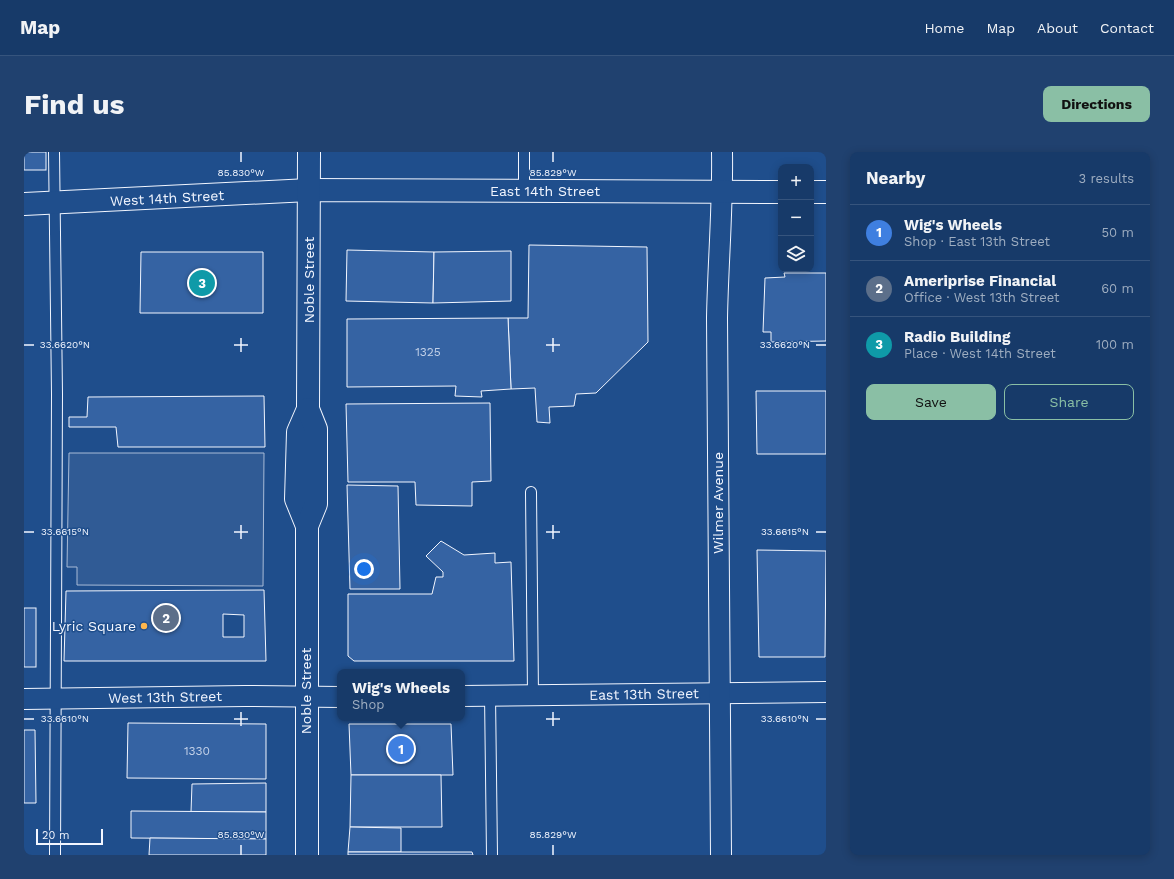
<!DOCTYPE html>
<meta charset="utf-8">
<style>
body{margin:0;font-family:"Work Sans",sans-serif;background:#20416f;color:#f1f3f6}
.controls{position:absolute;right:12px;top:12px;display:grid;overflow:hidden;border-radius:8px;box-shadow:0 2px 10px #0003}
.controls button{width:36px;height:36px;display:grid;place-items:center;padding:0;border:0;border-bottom:1px solid #36547d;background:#173a69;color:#f1f3f6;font:20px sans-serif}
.scale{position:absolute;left:12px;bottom:10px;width:67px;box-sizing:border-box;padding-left:4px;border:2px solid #f2f6ff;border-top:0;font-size:11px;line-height:14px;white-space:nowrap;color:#f2f6ff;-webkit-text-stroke:3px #1f4e8c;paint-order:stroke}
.you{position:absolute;left:340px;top:417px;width:14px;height:14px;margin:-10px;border:3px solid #fff;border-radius:50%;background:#1a73e8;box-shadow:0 0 0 6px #1a73e833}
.badge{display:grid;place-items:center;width:26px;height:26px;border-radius:50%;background:#8abfa5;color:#fff;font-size:13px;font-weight:700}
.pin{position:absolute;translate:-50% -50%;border:2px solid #fff;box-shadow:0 1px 4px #0006}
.popup{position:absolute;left:313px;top:517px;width:128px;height:52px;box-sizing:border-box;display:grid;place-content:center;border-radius:8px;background:#173a69;filter:drop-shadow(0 1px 3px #0005);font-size:13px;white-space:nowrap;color:#9eadc0}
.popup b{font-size:15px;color:#f1f3f6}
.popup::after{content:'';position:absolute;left:50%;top:100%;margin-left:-8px;border:8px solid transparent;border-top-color:#173a69}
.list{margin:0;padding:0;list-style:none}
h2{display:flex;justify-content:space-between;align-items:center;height:52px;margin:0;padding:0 16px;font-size:17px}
h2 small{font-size:13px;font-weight:400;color:#9eadc0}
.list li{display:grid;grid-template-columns:26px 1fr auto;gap:12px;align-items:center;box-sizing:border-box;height:56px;padding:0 16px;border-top:1px solid #36547d}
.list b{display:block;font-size:15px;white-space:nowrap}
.list p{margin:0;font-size:13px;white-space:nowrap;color:#9eadc0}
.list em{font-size:13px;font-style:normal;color:#9eadc0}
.actions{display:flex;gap:8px;padding:12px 16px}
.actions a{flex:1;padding:9px 0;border:1px solid #8abfa5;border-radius:8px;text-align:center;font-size:14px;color:#8abfa5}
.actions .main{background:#8abfa5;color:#111}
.icon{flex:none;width:22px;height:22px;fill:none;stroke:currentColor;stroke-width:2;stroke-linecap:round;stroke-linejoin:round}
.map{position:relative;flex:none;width:802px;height:703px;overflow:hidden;border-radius:8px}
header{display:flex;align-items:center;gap:24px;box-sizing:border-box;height:56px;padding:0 20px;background:#173a69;border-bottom:1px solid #36547d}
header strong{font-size:19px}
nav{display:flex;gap:22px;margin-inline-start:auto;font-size:14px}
.intro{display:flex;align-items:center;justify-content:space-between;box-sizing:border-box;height:96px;padding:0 24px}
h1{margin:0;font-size:28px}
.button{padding:10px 18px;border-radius:8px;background:#8abfa5;color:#111;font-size:14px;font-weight:700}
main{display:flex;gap:24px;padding:0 24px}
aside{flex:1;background:#173a69;border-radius:8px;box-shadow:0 2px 10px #0003}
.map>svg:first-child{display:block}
</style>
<header>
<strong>Map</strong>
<nav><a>Home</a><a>Map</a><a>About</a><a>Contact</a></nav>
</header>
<div class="intro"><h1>Find us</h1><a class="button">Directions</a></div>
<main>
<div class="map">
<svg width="802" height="703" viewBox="0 0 802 703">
<rect width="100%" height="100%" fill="#1f4e8c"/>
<path fill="#305b95" stroke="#a8bbd7" d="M 45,301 L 240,301 L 239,434 L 53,433 L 53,415 L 43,415 Z"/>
<g fill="#3563a3" stroke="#f2f6ff" fill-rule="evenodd">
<rect x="0" y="0" width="22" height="18"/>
<path d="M 505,93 L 623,95 L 624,190 L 572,241 L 552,242 L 550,254 L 525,255 L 526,271 L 513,270 L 511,236 L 487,237 L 484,166 L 504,166 Z"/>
<path d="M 323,98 L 410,100 L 409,151 L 322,149 Z"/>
<path d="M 487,99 L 487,149 L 409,151 L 410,100 Z"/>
<path d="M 117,100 L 239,100 L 239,161 L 116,161 Z"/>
<path d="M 760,121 L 802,121 L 802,189 L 747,190 L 747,180 L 739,180 L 741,126 L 761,125 Z"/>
<path d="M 484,166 L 487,237 L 457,239 L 458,245 L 431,244 L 432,234 L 323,235 L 323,167 Z"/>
<path d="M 732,239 L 802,239 L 802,302 L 733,302 Z"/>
<path d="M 240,244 L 241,295 L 94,295 L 92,275 L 45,275 L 45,265 L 63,265 L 64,245 Z"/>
<path d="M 466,251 L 467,329 L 448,330 L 448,354 L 392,353 L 391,330 L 324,330 L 322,252 Z"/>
<path d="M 323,333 L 374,334 L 376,437 L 326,437 Z"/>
<path d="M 417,389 L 440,403 L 471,401 L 471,411 L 487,410 L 490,509 L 330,509 L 324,504 L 324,442 L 408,442 L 412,425 L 419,425 L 419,420 L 402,404 Z"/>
<path d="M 733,398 L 802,399 L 801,505 L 735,505 Z"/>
<path d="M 240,438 L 242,509 L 40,509 L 42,439 ZM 199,462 L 220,463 L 220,485 L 199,485 Z"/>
<rect x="0" y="456" width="12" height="59"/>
<path d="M 104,571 L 242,572 L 242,627 L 103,626 Z"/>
<path d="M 325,572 L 427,572 L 429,623 L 327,623 Z"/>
<path d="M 0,578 L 11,578 L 12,651 L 0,651 Z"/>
<path d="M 327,623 L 417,623 L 418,675 L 326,675 Z"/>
<path d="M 242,631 L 242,660 L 167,660 L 168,632 Z"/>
<path d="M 107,659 L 242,660 L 242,687 L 107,686 Z"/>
<path d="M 326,675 L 377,676 L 377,700 L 324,700 Z"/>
<path d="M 126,686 L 242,687 L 242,703 L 125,703 Z"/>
<path d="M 324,700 L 448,700 L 449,703 L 324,703 Z"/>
</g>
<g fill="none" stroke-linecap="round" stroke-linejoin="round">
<defs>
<g id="lane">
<path d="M 30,0 L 33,242 L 31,703"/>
<path d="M 500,0 L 500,39"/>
<path d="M 507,340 L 509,543"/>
<path d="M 466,543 L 468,703"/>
</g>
<g id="street">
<path d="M 438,544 L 802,540"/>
<path d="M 0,547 L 221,544 L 316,545"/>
<path d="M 697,703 C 694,524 693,345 693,166 C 694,111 699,55 698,0"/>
</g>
<g id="secondary">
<path d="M 787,40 L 802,40"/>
<path d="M 0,52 L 285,38 L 757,40"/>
<path d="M 283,374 L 272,347 L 274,280 L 284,257 L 285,0"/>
<path d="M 283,703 L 283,374 L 292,352 L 292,277 L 284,257"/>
</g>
</defs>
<use href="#lane" stroke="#f2f6ff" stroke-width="12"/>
<use href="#street" stroke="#f2f6ff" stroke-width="22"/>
<use href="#secondary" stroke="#f2f6ff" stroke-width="24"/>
<use href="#lane" stroke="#1f4e8c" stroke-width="10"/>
<use href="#street" stroke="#1f4e8c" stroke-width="20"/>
<use href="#secondary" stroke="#1f4e8c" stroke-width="22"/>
</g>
<path fill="none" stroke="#f2f6ff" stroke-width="1.5" d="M 217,0 L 217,10M 529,0 L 529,10M 217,186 L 217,200M 529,186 L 529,200M 0,193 L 10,193M 210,193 L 224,193M 522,193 L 536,193M 792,193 L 802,193M 217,373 L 217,387M 529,373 L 529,387M 0,380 L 10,380M 210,380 L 224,380M 522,380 L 536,380M 792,380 L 802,380M 217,560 L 217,574M 529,560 L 529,574M 0,567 L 10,567M 210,567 L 224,567M 522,567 L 536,567M 792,567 L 802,567M 217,693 L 217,703M 529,693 L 529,703"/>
<circle fill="#ffb74d" stroke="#1f4e8c" stroke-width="1.5" cx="120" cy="474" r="4"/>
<g text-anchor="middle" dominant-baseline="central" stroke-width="3" stroke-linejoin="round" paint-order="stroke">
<g font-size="12" fill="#c3d1e8">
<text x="404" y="200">1325</text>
<text x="173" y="599">1330</text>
</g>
<g font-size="14" fill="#f2f6ff" stroke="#1f4e8c">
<text x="521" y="39">East 14th Street</text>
<text transform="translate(143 46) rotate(-3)">West 14th Street</text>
<text transform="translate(285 128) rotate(-90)">Noble Street</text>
<text transform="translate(694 351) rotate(-90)">Wilmer Avenue</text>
<text transform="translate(282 539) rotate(-90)">Noble Street</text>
<text transform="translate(620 542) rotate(-1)">East 13th Street</text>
<text transform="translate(141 545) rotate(-1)">West 13th Street</text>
</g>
<g font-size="14" fill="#f2f6ff" stroke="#1f4e8c" text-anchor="end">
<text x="112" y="474">Lyric Square</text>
</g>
</g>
<g font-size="10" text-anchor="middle" fill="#f2f6ff" stroke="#1f4e8c" stroke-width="3" stroke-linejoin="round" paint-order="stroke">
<text x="217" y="24">85.830°W</text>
<text x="529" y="24">85.829°W</text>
<text x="41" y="196">33.6620°N</text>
<text x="761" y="196">33.6620°N</text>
<text x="41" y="383">33.6615°N</text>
<text x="761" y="383">33.6615°N</text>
<text x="41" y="570">33.6610°N</text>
<text x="761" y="570">33.6610°N</text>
<text x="217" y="686">85.830°W</text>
<text x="529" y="686">85.829°W</text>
</g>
</svg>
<div class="controls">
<button>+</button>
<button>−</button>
<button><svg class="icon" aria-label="layers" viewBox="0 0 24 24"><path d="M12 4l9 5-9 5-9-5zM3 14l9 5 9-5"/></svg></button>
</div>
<div class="scale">20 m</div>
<div class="you"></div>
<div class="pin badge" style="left:377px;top:597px;background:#3f7fe0">1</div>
<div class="popup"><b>Wig's Wheels</b>Shop</div>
<div class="pin badge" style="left:142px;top:466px;background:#5c6f8a">2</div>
<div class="pin badge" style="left:178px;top:131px;background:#0f9aa8">3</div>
</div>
<aside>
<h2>Nearby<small>3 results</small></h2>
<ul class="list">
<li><span class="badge" style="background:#3f7fe0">1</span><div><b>Wig's Wheels</b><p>Shop · East 13th Street</p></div><em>50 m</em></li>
<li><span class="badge" style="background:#5c6f8a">2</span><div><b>Ameriprise Financial</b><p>Office · West 13th Street</p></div><em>60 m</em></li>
<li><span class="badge" style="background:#0f9aa8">3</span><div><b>Radio Building</b><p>Place · West 14th Street</p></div><em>100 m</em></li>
</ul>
<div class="actions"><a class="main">Save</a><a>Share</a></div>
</aside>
</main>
